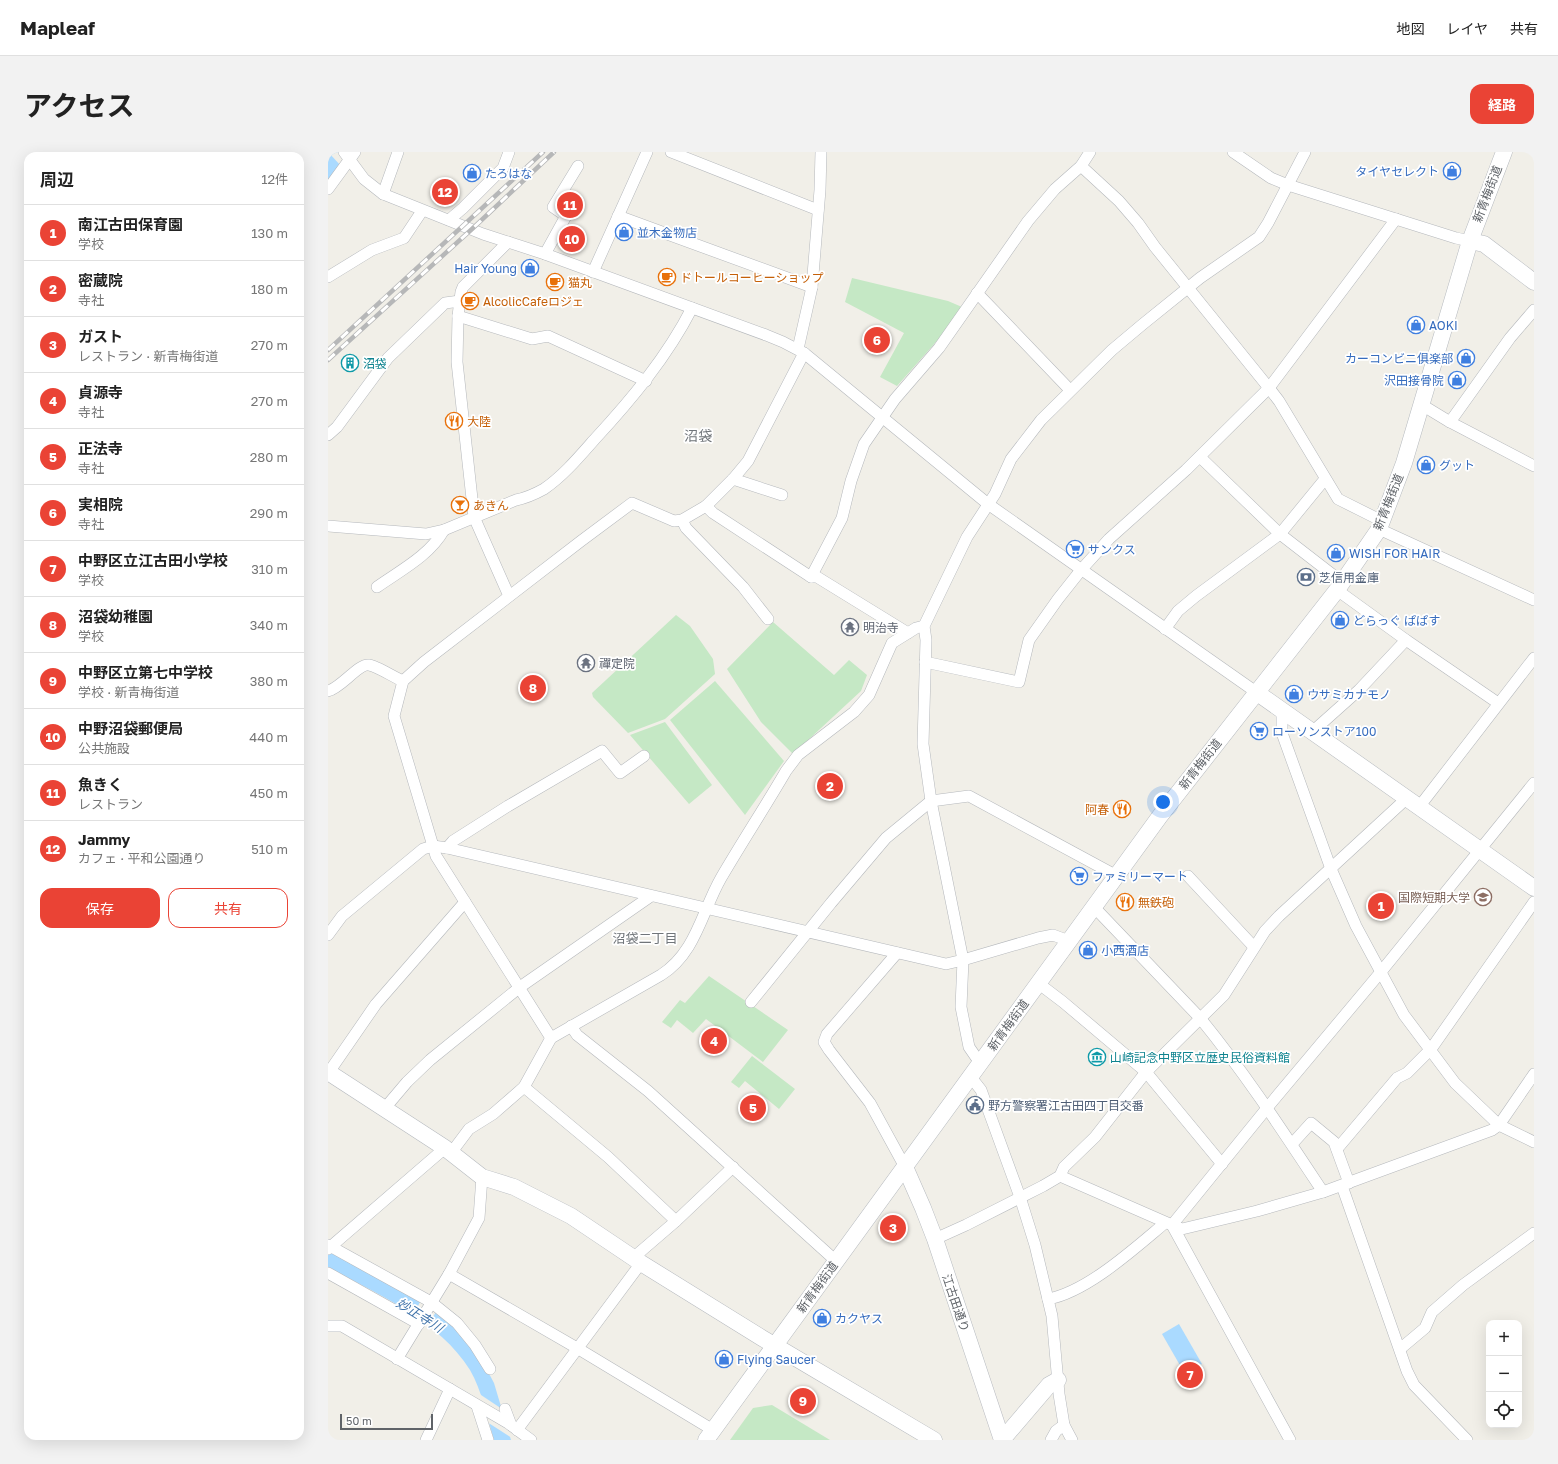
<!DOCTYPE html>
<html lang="ja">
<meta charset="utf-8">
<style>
body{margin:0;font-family:"Golos Text","Noto Sans JP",sans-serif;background:#f2f2f2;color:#222}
.controls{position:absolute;right:12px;bottom:12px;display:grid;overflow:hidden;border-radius:8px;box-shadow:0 4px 16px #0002}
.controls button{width:36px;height:36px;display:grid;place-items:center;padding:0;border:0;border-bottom:1px solid #e0e0e0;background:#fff;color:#222;font:20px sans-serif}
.scale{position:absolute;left:12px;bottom:10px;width:93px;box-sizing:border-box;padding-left:4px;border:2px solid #5f6368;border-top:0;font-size:11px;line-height:14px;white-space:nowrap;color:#5f6368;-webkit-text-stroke:3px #fff;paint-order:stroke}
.you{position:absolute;left:835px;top:650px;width:14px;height:14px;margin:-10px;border:3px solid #fff;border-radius:50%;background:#1a73e8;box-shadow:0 0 0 6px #1a73e833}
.badge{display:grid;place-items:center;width:26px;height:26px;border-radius:50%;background:#ea4335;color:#fff;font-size:13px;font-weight:700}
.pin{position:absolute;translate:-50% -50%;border:2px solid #fff;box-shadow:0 1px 4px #0006}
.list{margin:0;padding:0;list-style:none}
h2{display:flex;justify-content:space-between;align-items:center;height:52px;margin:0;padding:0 16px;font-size:17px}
h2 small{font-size:13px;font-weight:400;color:#767676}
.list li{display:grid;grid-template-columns:26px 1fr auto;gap:12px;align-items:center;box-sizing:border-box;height:56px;padding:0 16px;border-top:1px solid #e0e0e0}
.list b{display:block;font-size:15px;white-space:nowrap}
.list p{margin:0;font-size:13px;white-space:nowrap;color:#767676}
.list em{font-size:13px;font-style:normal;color:#767676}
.actions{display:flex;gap:8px;padding:12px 16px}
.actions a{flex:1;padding:9px 0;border:1px solid #ea4335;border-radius:12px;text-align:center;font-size:14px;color:#ea4335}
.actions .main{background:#ea4335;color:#fff}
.icon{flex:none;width:22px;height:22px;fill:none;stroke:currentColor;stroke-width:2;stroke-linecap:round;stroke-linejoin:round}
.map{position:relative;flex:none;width:1206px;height:1288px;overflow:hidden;border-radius:12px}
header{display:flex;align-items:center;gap:24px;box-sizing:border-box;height:56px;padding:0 20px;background:#fff;border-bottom:1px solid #e0e0e0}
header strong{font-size:19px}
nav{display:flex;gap:22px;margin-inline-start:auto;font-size:14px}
.intro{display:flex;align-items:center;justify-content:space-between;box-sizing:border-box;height:96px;padding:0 24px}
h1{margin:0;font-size:28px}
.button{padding:10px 18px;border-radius:12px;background:#ea4335;color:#fff;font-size:14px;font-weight:700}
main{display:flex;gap:24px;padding:0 24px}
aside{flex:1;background:#fff;border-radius:12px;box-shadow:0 4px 16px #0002}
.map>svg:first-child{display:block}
</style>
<header>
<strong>Mapleaf</strong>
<nav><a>地図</a><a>レイヤ</a><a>共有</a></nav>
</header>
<div class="intro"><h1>アクセス</h1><a class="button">経路</a></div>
<main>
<aside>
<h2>周辺<small>12件</small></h2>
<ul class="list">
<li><span class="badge">1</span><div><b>南江古田保育園</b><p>学校</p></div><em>130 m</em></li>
<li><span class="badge">2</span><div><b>密蔵院</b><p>寺社</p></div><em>180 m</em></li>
<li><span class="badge">3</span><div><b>ガスト</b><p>レストラン · 新青梅街道</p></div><em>270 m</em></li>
<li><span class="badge">4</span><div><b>貞源寺</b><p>寺社</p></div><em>270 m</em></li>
<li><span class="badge">5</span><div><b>正法寺</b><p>寺社</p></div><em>280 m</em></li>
<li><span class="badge">6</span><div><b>実相院</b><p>寺社</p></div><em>290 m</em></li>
<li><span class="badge">7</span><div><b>中野区立江古田小学校</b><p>学校</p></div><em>310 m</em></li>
<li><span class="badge">8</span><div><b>沼袋幼稚園</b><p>学校</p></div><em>340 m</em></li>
<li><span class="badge">9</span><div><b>中野区立第七中学校</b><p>学校 · 新青梅街道</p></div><em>380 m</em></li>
<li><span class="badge">10</span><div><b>中野沼袋郵便局</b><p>公共施設</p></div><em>440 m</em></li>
<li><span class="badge">11</span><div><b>魚きく</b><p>レストラン</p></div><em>450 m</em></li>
<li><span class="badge">12</span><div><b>Jammy</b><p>カフェ · 平和公園通り</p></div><em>510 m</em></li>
</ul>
<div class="actions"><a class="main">保存</a><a>共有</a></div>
</aside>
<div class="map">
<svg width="1206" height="1288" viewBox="0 0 1206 1288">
<rect width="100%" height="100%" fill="#f1efe8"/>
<g fill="#c5e8c5">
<path d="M 524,126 L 620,149 L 634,155 L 615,182 L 569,234 L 552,225 L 576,181 L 517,150 Z"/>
<path d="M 348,463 L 362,474 L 385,507 L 387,522 L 337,567 L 300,581 L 265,545 L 264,541 Z"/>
<path d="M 445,470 L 506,523 L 521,508 L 539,523 L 533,539 L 465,602 L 433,570 L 399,517 Z"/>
<path d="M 387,529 L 456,609 L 417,663 L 342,568 Z"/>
<path d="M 337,570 L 384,633 L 361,652 L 302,583 Z"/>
<path d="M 381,824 L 460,878 L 435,910 L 378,867 L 365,881 L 349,868 L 343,876 L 334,870 L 352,848 L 357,851 Z"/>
<path d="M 424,904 L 467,937 L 451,957 L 417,929 L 411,936 L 403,930 Z"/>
<path d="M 444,1253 L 502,1288 L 402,1288 L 425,1256 Z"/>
</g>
<g fill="#aadaff">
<path d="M 0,0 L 23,0 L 0,32 Z"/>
<path d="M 0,1097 L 94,1149 L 135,1182 L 158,1216 L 166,1231 L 183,1288 L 166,1288 C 159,1265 154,1239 142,1218 C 110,1167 50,1143 0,1115 Z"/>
<path d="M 851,1172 L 874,1212 L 857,1222 L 834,1182 Z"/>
</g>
<g fill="#f1efe8">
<path d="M 0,0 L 24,0 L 14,15 Z"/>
<path d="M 93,1148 L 109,1158 L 100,1174 L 85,1164 Z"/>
<path d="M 150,1241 L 174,1257 L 184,1286 L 159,1270 Z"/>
</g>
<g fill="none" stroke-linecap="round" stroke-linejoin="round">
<defs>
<g id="street">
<path d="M 16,0 L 36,27 L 55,42 L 155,82 L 217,102 L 438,183 L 455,190 L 476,201 L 660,352 L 928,540"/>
<path d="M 343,0 L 490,58"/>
<path d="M 905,0 L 943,26 L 960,33 L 1128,86 L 1142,89"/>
<path d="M 753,14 L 791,49 L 810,71 L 827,95 L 941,236 L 951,249 L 1010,347 L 1054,369"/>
<path d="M 0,37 L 27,0"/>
<path d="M 55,42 L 70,0"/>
<path d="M 290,64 L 484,135"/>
<path d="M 121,68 L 135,56 L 175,16 L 181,0"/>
<path d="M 180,90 L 135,135 L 133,140 L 130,164 L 129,210 L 146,365 L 181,444"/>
<path d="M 217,102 L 238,64 L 225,55 L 250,14"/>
<path d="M 265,120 L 319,0"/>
<path d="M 0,125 L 44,98 L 76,86 L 94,59"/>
<path d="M 649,141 L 742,238"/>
<path d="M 130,164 L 204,187 L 220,184 L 318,229"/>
<path d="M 470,197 L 484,135 L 492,38 L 493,0"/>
<path d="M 1094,253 L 1122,270 L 1206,314"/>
<path d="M 1122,270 L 1182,186 L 1206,158"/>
<path d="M 0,283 L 9,275 L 60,206 L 117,151 L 132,149"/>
<path d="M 872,305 L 952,382 L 1014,430"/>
<path d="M 405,327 L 454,343"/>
<path d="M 378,354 L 405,327 L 420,309 L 476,201"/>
<path d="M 354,368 L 358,376 L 415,435 L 440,467"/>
<path d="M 0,374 L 98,382 L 116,378 L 188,348 C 198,346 207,342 216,337 C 235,324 251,305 266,288 C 303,248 339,205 364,156"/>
<path d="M 1051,377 L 1206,448"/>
<path d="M 483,425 L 514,366 L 523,329 L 536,292 L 567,247 L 611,196 L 700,69 L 727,37 L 753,14 L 762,0"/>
<path d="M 49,435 C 73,418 101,404 116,378"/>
<path d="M 1009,438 L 1078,488 L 1170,551"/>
<path d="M 837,477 L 850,459 L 868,444 L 952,382 L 997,327"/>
<path d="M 597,510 L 691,530 L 701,488 L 730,447 L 753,418 L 781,387 L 858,318 L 941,236 L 1068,67"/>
<path d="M 0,539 C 13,536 31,511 41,513 C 49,514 67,526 75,529"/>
<path d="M 954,558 L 954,581 L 1003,717 L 1028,774 L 1076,863 L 1127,931 L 1171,973 L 1206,990"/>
<path d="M 984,580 L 1031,538 L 1078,488"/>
<path d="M 1206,631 L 1052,821 L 939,956 L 844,1073 L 854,1077 L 929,1059 L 995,1040 L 1164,978 L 1171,973 L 1206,922"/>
<path d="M 1091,655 L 1206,506"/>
<path d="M 119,696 L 125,689 L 180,654 L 274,599 L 292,621 L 316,604"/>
<path d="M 860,724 L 926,795"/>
<path d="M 766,755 L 872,866 C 917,921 956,981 995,1040"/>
<path d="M 0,783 L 14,764 L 95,697 L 105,694 L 119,696 L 618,812 L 635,808 L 710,786 L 725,783 L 741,789"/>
<path d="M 569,801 L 499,882 L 496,890 L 501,898 L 542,951 L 577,1015"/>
<path d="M 710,831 L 735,850 L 818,920 L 894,1012"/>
<path d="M 423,850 L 503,751 L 558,686 L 603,649 L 641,644 L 789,724"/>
<path d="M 243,874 L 249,883 L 320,939 L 508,1109"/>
<path d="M 223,886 L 108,704 L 66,564 L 75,529 L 96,510 L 253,389 L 304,351 L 346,369 L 354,368 L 378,354 L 385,361 L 483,425 L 489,425 L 580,481"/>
<path d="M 652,911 L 641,895 L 633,855 L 635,808 L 603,649 L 595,592 L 598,488 L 596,474 L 639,385 L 667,342 L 683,307 L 713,268 L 784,198 L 815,172 L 872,126 L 931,85 L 940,71 L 977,0"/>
<path d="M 1,920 L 48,852 L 137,750"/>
<path d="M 642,924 L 653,938 L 692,1045 L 707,1093 L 724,1164 L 731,1242 L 736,1273 L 744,1288"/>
<path d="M 196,935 L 280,1005 L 348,1069"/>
<path d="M 57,956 L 79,930 L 102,908 L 192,835 L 323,744"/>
<path d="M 964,992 L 983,971 L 1006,990 L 1021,1031"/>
<path d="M 1009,997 L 1069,926 L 1079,921 L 1103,897 L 1206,750"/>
<path d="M 123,1001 L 141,977 L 165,962 L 196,935 L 223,886 L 333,823 C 368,801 374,759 393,726 C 414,690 437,655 458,619 L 470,603 L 526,560 L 541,543 L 564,491 L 588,476 L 596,474"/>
<path d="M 732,1024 L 844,1073 L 962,1288"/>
<path d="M 1014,1034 L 1079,1219 L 1086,1233 L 1139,1288"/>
<path d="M 607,1087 L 638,1073 L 715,1034 L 732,1024 L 736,1015 L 767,985 L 818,920 L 896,843 L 937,779 L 951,764 L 1078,647"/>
<path d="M 0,1093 L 103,1150 L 129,1171 L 147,1193 L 162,1217"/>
<path d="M 0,1097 L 117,996"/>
<path d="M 305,1106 L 348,1069 L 405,1015"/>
<path d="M 0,1121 L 91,1172"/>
<path d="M 121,1122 L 249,1196 L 385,1278"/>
<path d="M 720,1147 C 759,1140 807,1096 837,1071"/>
<path d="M 0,1174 L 14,1174 L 180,1271 L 203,1288"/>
<path d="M 1072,1197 L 1097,1176 L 1104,1160 L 1135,1133 L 1206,1081"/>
<path d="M 69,1207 L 121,1122 L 151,1066 L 154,1025"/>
<path d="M 149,1254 L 160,1288"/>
<path d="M 177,1257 L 183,1273"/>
<path d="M 189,1278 L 313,1111"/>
<path d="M 98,1288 L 122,1237"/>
<path d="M 723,1288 L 728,1279 L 736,1273"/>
</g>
<g id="secondary">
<path d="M 1142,89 L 1156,92 L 1206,130"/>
<path d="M 928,540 L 1206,736"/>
<path d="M 0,920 L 117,996 L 154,1025 L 186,1035 L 243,1064 L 313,1111 L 434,1186 L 606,1288"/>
<path d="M 577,1015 L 595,1056 L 607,1087 L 674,1288"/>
<path d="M 378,1288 L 832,664 L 1009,438 L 1051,377 L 1076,311 L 1142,89 L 1176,0"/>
<path d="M 674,1288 L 721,1233 L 730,1228"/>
</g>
</defs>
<use href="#street" stroke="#b5b8bc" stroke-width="12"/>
<use href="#secondary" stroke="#b6babf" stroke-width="17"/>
<use href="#street" stroke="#fff" stroke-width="11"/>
<use href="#secondary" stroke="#fff" stroke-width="16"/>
<defs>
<g id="rail">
<path d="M 0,198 L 215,0"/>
<path d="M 0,208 L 144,77 L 226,0"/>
</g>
</defs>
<use href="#rail" stroke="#b6b7b8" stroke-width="4.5"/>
<use href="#rail" stroke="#fff" stroke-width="3" stroke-dasharray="9" stroke-linecap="butt"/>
</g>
<defs>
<symbol id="shop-ring" viewBox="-11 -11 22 22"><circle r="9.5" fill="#fff" stroke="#3f7fe0" stroke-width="1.5"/><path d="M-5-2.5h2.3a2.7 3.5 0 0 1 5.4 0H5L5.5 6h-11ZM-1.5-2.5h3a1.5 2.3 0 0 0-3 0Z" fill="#3f7fe0"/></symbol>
<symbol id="cafe-ring" viewBox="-11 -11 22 22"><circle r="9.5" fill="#fff" stroke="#e8710a" stroke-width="1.5"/><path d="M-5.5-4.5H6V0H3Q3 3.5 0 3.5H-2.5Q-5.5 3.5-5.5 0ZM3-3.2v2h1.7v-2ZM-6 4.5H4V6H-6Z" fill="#e8710a"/></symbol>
<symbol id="building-ring" viewBox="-11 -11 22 22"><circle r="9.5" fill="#fff" stroke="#0f9aa8" stroke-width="1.5"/><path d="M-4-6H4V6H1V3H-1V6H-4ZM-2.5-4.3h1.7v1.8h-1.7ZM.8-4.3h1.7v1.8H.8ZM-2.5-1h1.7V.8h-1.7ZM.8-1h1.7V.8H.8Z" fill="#0f9aa8"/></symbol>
<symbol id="restaurant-ring" viewBox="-11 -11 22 22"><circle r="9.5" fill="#fff" stroke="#e8710a" stroke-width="1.5"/><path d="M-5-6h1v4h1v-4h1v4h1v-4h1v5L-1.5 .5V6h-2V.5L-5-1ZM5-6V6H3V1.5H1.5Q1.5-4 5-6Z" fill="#e8710a"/></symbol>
<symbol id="bar-ring" viewBox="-11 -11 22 22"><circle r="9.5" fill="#fff" stroke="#e8710a" stroke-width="1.5"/><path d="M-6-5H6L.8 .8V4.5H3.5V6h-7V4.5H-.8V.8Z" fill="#e8710a"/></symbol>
<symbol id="supermarket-ring" viewBox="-11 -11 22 22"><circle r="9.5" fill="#fff" stroke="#3f7fe0" stroke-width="1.5"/><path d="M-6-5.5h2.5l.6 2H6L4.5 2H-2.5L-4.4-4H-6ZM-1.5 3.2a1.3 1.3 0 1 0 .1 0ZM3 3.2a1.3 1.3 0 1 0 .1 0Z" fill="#3f7fe0"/></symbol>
<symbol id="bank-ring" viewBox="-11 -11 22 22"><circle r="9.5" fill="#fff" stroke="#5c6f8a" stroke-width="1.5"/><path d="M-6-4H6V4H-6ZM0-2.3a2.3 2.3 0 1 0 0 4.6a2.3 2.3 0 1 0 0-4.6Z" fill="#5c6f8a"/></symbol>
<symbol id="temple-ring" viewBox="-11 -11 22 22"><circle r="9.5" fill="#fff" stroke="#6b7280" stroke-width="1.5"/><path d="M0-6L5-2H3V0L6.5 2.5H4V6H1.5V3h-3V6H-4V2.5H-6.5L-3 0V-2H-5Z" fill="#6b7280"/></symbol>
<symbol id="university-ring" viewBox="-11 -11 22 22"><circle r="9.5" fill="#fff" stroke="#8d6e63" stroke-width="1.5"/><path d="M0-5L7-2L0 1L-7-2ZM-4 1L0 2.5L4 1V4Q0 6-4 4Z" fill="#8d6e63"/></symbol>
<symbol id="museum-ring" viewBox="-11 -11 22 22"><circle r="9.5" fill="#fff" stroke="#0f9aa8" stroke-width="1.5"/><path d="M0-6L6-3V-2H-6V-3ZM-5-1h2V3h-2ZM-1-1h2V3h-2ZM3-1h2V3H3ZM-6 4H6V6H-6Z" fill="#0f9aa8"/></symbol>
<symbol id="civic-ring" viewBox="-11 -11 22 22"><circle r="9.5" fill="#fff" stroke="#5c6f8a" stroke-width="1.5"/><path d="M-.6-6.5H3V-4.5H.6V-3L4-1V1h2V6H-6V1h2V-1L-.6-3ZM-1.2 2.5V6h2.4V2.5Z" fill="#5c6f8a"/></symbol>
</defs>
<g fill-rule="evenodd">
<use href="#shop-ring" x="1114" y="9" width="20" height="20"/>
<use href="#shop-ring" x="134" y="11" width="20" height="20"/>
<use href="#shop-ring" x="286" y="70" width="20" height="20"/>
<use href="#shop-ring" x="192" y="106" width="20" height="20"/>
<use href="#cafe-ring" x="329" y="115" width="20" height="20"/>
<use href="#cafe-ring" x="217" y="120" width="20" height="20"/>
<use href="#cafe-ring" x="132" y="139" width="20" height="20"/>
<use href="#shop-ring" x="1078" y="163" width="20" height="20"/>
<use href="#shop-ring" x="1128" y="196" width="20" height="20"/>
<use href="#building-ring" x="12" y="201" width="20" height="20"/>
<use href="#shop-ring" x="1119" y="218" width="20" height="20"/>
<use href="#restaurant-ring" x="116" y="259" width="20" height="20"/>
<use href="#shop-ring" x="1088" y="303" width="20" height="20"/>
<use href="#bar-ring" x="122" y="343" width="20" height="20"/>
<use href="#supermarket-ring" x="737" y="387" width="20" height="20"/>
<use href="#shop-ring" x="998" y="391" width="20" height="20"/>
<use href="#bank-ring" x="968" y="415" width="20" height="20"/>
<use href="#shop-ring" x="1002" y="458" width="20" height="20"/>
<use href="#temple-ring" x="512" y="465" width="20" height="20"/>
<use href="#temple-ring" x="248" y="501" width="20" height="20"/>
<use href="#shop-ring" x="956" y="532" width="20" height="20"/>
<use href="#supermarket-ring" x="921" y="569" width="20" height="20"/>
<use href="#restaurant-ring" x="784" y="647" width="20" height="20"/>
<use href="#supermarket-ring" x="741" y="714" width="20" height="20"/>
<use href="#university-ring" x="1145" y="735" width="20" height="20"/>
<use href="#restaurant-ring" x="787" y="740" width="20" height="20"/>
<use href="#shop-ring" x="750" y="788" width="20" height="20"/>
<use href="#museum-ring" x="759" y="895" width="20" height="20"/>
<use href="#civic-ring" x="637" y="943" width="20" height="20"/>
<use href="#shop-ring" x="484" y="1156" width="20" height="20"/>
<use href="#shop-ring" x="386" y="1197" width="20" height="20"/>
</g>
<g text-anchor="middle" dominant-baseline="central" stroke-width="3.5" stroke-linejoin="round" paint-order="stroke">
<g font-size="12" fill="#366cbe" stroke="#fff" text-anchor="start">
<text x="1111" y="19" text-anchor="end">タイヤセレクト</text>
<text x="157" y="21">たろはな</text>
<text x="309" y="80">並木金物店</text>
<text x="189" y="116" text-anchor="end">Hair Young</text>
<text x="1101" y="173">AOKI</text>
<text x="1125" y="206" text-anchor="end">カーコンビニ俱楽部</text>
<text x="1116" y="228" text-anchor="end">沢田接骨院</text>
<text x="1111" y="313">グット</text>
<text x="760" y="397">サンクス</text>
<text x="1021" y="401">WISH FOR HAIR</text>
<text x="1025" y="468">どらっぐ ぱぱす</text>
<text x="979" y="542">ウサミカナモノ</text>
<text x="944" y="579">ローソンストア100</text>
<text x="764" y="724">ファミリーマート</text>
<text x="773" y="798">小西酒店</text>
<text x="507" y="1166">カクヤス</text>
<text x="409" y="1207">Flying Saucer</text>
</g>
<g font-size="12" fill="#5f6368" stroke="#fff">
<text transform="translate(1159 42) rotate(-69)">新青梅街道</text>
<text transform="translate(1060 350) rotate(-68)">新青梅街道</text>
<text transform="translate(872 612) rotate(-52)">新青梅街道</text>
<text transform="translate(680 873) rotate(-54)">新青梅街道</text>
<text transform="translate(489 1135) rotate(-54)">新青梅街道</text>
<text transform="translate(628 1151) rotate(71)">江古田通り</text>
</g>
<g font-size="12" fill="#c56008" stroke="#fff" text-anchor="start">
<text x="352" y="125">ドトールコーヒーショップ</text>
<text x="240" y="130">猫丸</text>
<text x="155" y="149">AlcolicCafeロジェ</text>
<text x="139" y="269">大陸</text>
<text x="145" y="353">あきん</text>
<text x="781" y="657" text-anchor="end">阿春</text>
<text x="810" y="750">無鉄砲</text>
</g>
<g font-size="12" fill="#0d838f" stroke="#fff" text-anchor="start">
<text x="35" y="211">沼袋</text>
<text x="782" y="905">山崎記念中野区立歴史民俗資料館</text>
</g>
<g font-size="12" fill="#4e5e75" stroke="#fff" text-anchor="start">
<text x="991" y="425">芝信用金庫</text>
<text x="660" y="953">野方警察署江古田四丁目交番</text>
</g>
<g font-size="12" fill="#5b616d" stroke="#fff" text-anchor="start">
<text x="535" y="475">明治寺</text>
<text x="271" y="511">禪定院</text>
</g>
<g font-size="12" fill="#785e54" stroke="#fff" text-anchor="end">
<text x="1142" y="745">国際短期大学</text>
</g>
<g font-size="13" fill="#70757a" stroke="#fff">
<text x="317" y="786">沼袋二丁目</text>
</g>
<g font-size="13" font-style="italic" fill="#4174aa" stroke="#fff">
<text transform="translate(92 1163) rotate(32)">妙正寺川</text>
</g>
<g font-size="14" fill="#70757a" stroke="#fff">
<text x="370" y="283">沼袋</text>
</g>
</g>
</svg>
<div class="controls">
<button>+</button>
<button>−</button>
<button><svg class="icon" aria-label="locate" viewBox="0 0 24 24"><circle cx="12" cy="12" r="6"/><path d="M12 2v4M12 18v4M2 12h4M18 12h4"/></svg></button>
</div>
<div class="scale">50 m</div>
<div class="you"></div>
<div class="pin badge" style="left:1053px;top:754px">1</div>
<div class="pin badge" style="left:502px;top:634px">2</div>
<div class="pin badge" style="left:565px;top:1076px">3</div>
<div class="pin badge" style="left:386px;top:889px">4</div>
<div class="pin badge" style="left:425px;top:956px">5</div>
<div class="pin badge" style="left:549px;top:188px">6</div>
<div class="pin badge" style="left:862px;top:1223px">7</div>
<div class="pin badge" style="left:205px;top:536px">8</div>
<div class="pin badge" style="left:475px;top:1249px">9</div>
<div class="pin badge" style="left:244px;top:87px">10</div>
<div class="pin badge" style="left:242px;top:53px">11</div>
<div class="pin badge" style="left:117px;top:40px">12</div>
</div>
</main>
